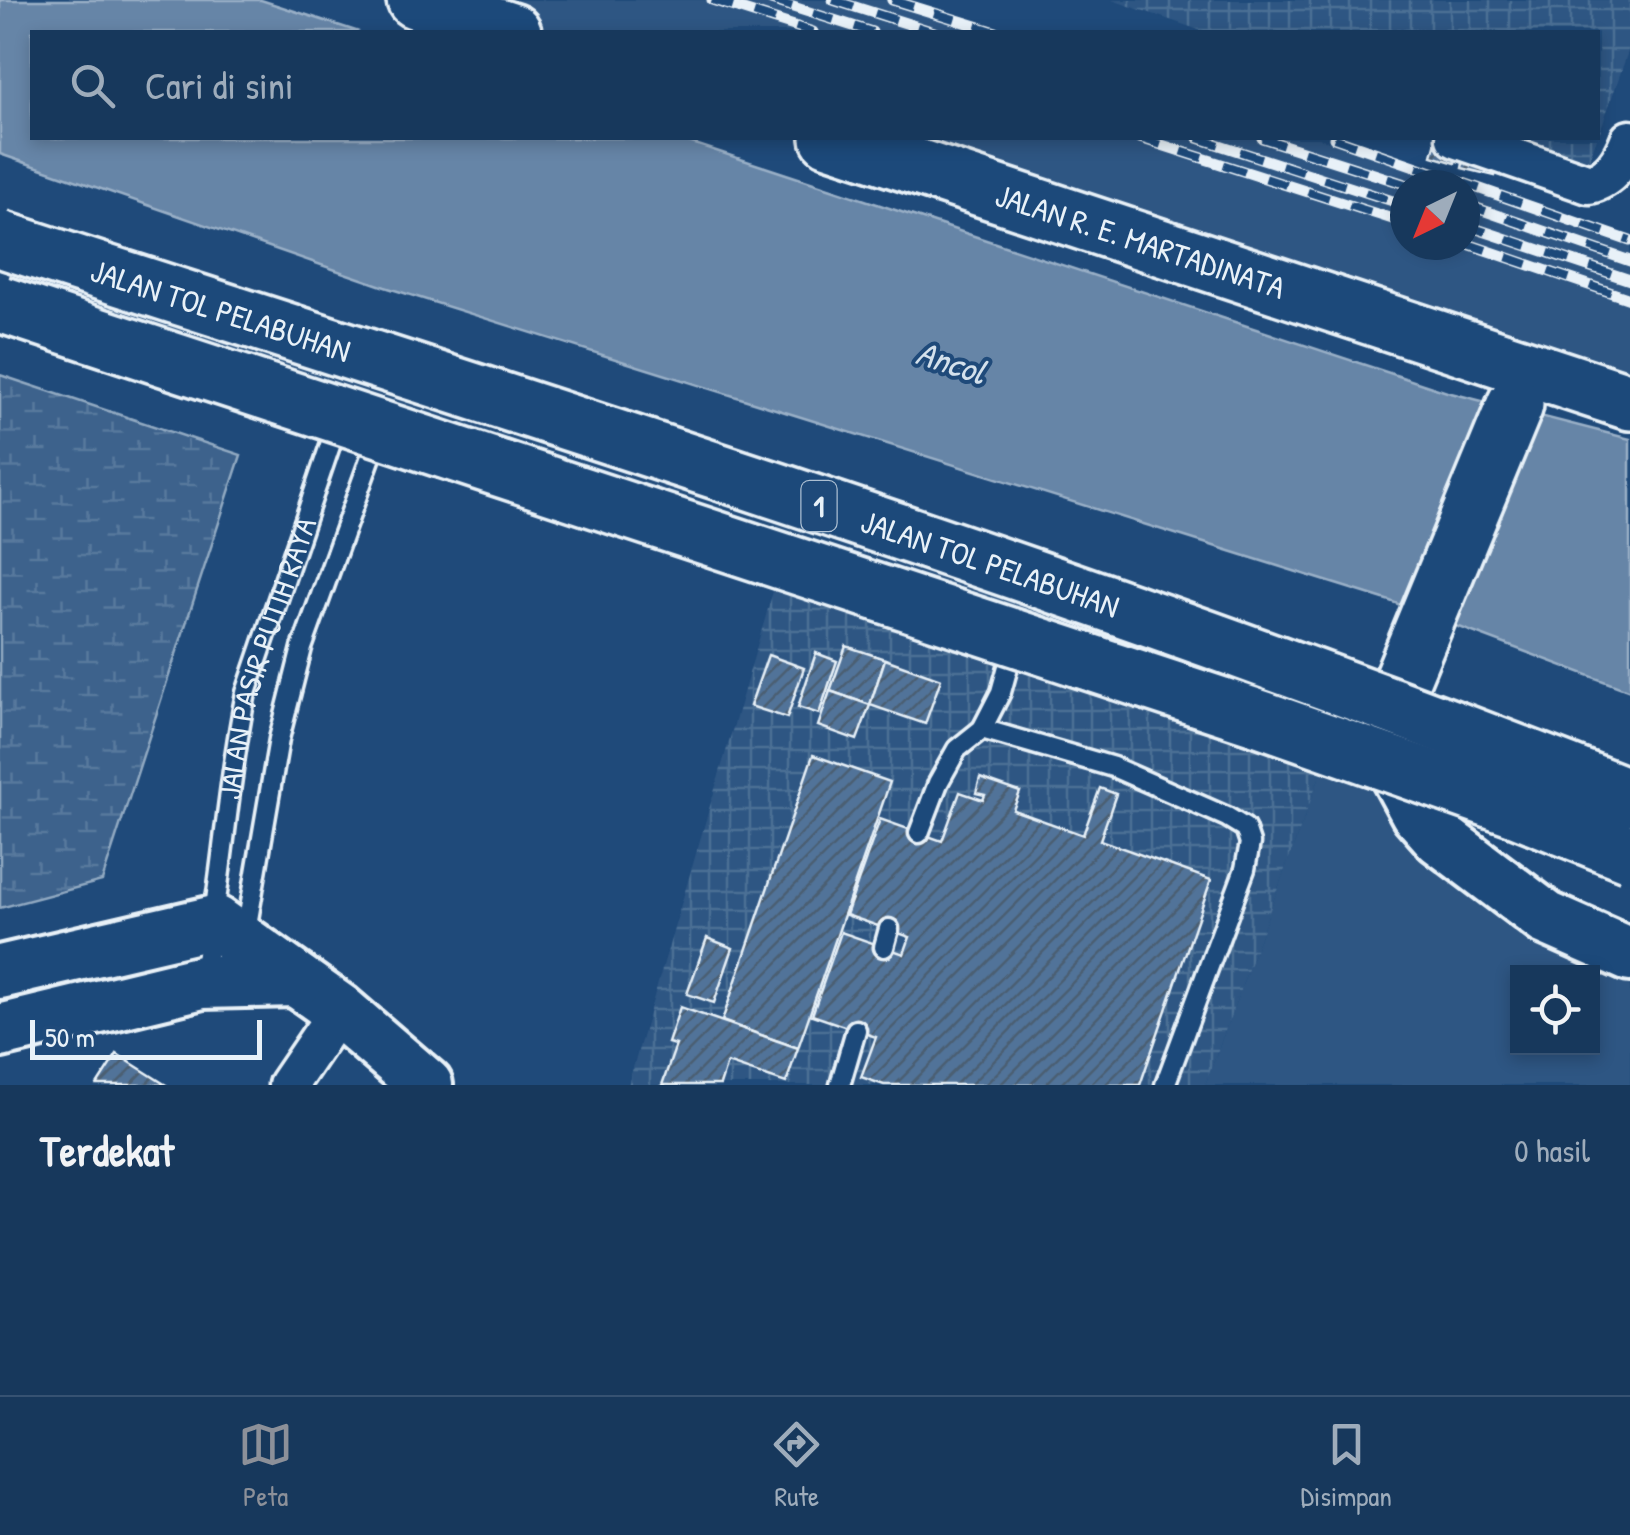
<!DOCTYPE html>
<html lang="id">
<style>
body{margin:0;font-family:"Patrick Hand",sans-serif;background:#203f62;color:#f1f3f6}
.controls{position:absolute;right:30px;bottom:30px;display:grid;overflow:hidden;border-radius:0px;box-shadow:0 5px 15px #0003}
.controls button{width:90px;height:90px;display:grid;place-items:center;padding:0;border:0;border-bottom:2px solid #365272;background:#17385c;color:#f1f3f6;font:50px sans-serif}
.compass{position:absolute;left:1390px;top:170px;width:90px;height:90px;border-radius:50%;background:#17385c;box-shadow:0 5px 15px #0003;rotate:223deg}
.scale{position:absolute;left:30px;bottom:25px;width:232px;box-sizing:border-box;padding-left:10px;border:5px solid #e8f1f8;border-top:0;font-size:28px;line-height:35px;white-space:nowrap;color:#e8f1f8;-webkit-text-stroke:8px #1f4a7a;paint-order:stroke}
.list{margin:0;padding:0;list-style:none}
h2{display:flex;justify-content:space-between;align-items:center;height:130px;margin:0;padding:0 40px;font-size:42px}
h2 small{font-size:32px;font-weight:400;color:#9eacbb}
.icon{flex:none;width:55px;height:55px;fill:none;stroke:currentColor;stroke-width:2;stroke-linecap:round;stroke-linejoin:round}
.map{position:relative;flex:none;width:1630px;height:1085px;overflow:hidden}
.search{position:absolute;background:#17385c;box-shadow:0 5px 15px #0003;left:30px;right:30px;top:30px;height:110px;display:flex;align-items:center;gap:25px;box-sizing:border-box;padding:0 35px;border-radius:0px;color:#9eacbb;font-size:38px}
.sheet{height:310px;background:#17385c}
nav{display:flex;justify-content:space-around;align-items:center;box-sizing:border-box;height:140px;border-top:2px solid #365272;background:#17385c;font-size:28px;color:#9eacbb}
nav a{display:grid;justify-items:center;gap:5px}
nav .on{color:#8c9099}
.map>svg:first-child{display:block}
</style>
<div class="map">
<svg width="1630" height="1085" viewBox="0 0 1630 1085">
<defs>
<pattern id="industrial-grid" width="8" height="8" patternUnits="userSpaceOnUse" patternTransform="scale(2.5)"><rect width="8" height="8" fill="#2e5683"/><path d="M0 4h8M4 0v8" fill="none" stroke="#4c6f95"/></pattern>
<pattern id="wetland-marsh" width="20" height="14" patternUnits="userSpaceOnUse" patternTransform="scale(2.5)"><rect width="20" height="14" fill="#3c628c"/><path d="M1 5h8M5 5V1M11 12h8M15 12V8" fill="none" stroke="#58799d"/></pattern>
<pattern id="building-hatch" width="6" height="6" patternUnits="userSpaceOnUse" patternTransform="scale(2.5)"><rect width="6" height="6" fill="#517399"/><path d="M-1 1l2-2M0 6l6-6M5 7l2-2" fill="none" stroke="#4c5e72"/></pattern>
</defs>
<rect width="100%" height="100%" fill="#1f4a7a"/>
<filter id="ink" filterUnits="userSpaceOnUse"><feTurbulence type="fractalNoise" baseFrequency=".01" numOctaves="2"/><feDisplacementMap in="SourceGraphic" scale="20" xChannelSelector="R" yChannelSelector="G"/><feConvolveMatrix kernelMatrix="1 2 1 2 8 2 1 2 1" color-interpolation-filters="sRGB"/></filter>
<g filter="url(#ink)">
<g fill="#2e5683" fill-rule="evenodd">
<path d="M 428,0 L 904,0 L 1002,32 L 513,32 Z"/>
<path d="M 831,138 L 1319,138 L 1462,185 L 1405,185 L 1405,245 L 1465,245 L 1465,186 L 1630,241 L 1630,402 Z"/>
<path d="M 1329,751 L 1630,955 L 1630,1085 L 1205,1085 ZM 1518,972 L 1592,972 L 1592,1048 L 1518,1048 Z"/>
</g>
<g fill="url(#industrial-grid)">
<path d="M 1112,0 L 1630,0 L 1630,46 L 1598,137 L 1598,32 L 1205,32 Z"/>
<path d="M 1506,138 L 1597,138 L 1587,166 Z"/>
<path d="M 782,561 L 1329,751 L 1205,1085 L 628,1085 Z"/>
</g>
<path fill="url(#wetland-marsh)" stroke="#92aac2" stroke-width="2.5" d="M 0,375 L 241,455 L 102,881 L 0,908 Z"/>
<path fill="#6685a7" stroke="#9ab0c7" stroke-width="2.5" d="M 0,0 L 261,0 L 359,32 L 32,32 L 32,138 L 677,138 L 1447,392 L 1630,439 L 1630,691 L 1390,601 L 385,287 L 0,154 Z"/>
<g fill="url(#building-hatch)" stroke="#e8f1f8" stroke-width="2.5">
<path d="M 1436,141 L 1459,148 L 1455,163 L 1432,156 Z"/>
<path d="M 1465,154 L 1498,162 L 1495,176 L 1462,168 Z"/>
<path d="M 846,646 L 885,659 L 870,705 L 830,691 Z"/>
<path d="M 816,653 L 837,661 L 819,714 L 798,707 Z"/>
<path d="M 768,655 L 804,668 L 787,718 L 750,706 Z"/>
<path d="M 885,659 L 941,679 L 925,724 L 870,705 Z"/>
<path d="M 830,691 L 870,705 L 857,740 L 818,726 Z"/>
<path d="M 813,755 L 890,782 L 798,1048 L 722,1021 Z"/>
<path d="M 980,778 L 1020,792 L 1013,810 L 1083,835 L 1100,788 L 1116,794 L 1100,840 L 1211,880 L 1140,1085 L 884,1085 L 861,1077 L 876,1037 L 812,1015 L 841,932 L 904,954 L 910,937 L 846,915 L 880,819 L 942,841 L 960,792 L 983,800 L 985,795 L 976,793 Z"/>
<path d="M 707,938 L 733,948 L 714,1003 L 687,994 Z"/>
<path d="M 680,1007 L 798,1048 L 786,1083 L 727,1063 L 720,1085 L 662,1085 L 676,1045 L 668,1043 Z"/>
<path d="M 117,1054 L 166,1085 L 97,1085 Z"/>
</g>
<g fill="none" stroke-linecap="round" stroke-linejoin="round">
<defs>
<g id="lane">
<path d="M 982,729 L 1113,767 L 1227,817 L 1245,828 L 1250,843 L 1245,869 L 1165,1085"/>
<path d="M 919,833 L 938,783 L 957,749 L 982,729 L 1001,692 L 1014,645"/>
<path d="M 245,937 L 279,739 L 302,648 L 378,437"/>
<path d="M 884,947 L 889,929"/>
<path id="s1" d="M 202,979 C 223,885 226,788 246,693 L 339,419"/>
<path d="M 840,1085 L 856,1030"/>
</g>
<g id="street">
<path d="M 1456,138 L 1589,184 C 1611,179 1622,160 1630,140"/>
<path d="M 288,1085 L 339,1010"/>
</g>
<g id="secondary">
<path d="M 1391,764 L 1417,812 L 1440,838 L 1546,918 L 1630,955"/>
<path d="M 0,972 L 215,922 L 339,1010 L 426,1085"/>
<path d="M 0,1031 L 202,982 L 296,980"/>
</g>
<g id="highway">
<path d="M 415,0 L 513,32"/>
<path id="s2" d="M 829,138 L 1630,402"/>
<path d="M 1162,645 L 1279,700 L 1321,715"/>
<path d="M 1376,742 L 1515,405"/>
</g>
</defs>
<use href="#lane" stroke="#e8f1f8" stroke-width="25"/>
<use href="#street" stroke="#e8f1f8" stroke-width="45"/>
<use href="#secondary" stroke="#e8f1f8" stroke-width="60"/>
<use href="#highway" stroke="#e8f1f8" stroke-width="62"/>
<use href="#lane" stroke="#1f4a7a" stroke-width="18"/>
<use href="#street" stroke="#1f4a7a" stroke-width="38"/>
<use href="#secondary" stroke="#1f4a7a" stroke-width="52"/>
<use href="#highway" stroke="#1f4a7a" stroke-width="55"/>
<defs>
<g id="rail">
<path d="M 712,0 L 813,32"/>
<path d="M 771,0 L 872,32"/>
<path d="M 833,0 L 934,32"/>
<path d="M 892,0 L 996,32"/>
<path d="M 1140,138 L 1405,223"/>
<path d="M 1198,138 L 1405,205"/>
<path d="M 1262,138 L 1408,185"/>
<path d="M 1334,138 L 1630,241"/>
<path d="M 1465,204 L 1630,261"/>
<path d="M 1465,225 L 1630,280"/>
<path d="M 1465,243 L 1630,299"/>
</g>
</defs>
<use href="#rail" stroke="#e8f1f8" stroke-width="11"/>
<use href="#rail" stroke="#1f4a7a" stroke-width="8" stroke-dasharray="22" stroke-linecap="butt"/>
<defs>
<g id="highway-bridge">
<path id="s3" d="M 0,239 C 546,415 1096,586 1630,797"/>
<path d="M 0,304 L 1262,719 L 1513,807 L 1630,854"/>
</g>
</defs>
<use href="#highway-bridge" stroke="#e8f1f8" stroke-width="62" stroke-linecap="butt"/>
<use href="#highway-bridge" stroke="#1f4a7a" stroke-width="55"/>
</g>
</g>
<g text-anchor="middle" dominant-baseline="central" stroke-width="8" stroke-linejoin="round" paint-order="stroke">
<rect fill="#1f4a7a" stroke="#acbfd2" stroke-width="2.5" x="801.5" y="481" width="35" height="50" rx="8"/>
<g font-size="30" font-weight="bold" fill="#e8f1f8">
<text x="819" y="506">1</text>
</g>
<g font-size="32" fill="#e8f1f8" stroke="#1f4a7a">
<text stroke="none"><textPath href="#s2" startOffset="328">JALAN R. E. MARTADINATA</textPath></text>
<text stroke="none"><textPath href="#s3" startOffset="232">JALAN TOL PELABUHAN</textPath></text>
<text stroke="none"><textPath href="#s3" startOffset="1042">JALAN TOL PELABUHAN</textPath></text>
<text stroke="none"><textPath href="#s1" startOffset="328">JALAN PASIR PUTIH RAYA</textPath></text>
</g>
<g font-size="35" font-style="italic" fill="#d4e1ec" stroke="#1f4a7a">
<text transform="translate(951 362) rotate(18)">Ancol</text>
</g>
</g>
</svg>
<div class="controls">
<button><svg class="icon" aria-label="locate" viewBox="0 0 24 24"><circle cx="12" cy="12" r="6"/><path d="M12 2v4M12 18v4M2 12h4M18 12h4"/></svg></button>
</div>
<svg class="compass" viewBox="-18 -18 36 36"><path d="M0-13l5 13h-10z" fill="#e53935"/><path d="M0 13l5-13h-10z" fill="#9eacbb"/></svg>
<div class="scale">50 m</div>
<div class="search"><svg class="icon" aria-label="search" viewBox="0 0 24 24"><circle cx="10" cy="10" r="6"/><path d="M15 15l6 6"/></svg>Cari di sini</div>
</div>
<section class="sheet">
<h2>Terdekat<small>0 hasil</small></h2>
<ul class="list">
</ul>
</section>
<nav>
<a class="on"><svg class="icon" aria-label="map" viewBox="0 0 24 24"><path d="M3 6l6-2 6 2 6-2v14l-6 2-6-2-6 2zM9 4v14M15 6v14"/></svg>Peta</a>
<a><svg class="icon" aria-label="directions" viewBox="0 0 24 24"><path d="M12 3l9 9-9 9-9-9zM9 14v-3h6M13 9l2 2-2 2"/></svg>Rute</a>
<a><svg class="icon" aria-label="saved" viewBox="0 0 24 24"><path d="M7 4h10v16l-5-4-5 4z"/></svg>Disimpan</a>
</nav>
